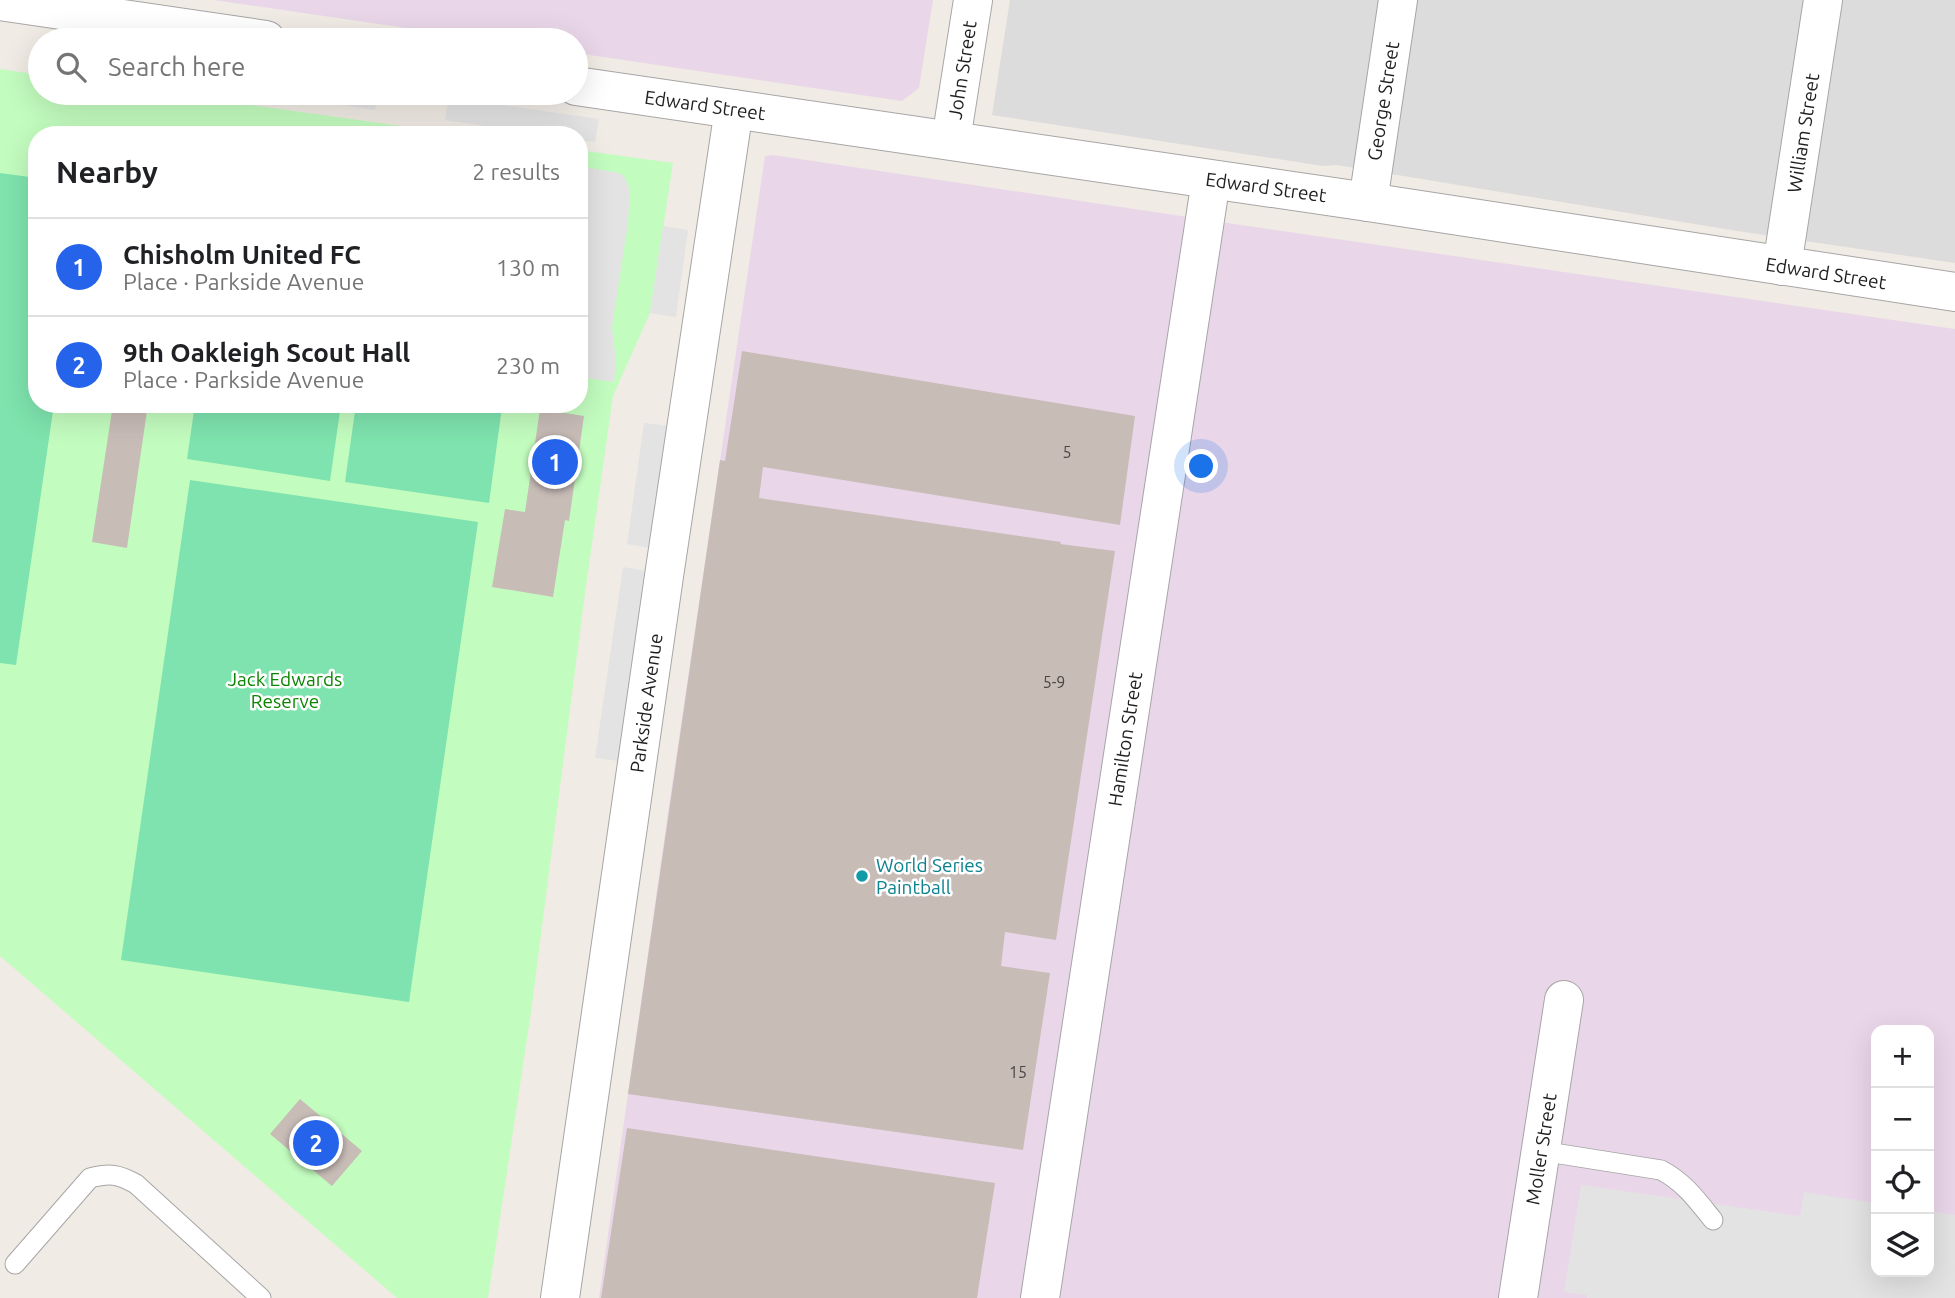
<!DOCTYPE html>
<meta charset="utf-8">
<style>
body{margin:0;font-family:Ubuntu,sans-serif;background:#f6f6f6;color:#202124}
.controls{position:absolute;right:21px;bottom:21px;display:grid;overflow:hidden;border-radius:14px;box-shadow:0 7px 28px #0002}
.controls button{width:63px;height:63px;display:grid;place-items:center;padding:0;border:0;border-bottom:2px solid #e0e0e0;background:#fff;color:#202124;font:35px sans-serif}
.you{position:absolute;left:1202px;top:467px;width:24px;height:24px;margin:-18px;border:5px solid #fff;border-radius:50%;background:#1a73e8;box-shadow:0 0 0 10px #1a73e833}
.badge{display:grid;place-items:center;width:46px;height:46px;border-radius:50%;background:#2563eb;color:#fff;font-size:23px;font-weight:700}
.pin{position:absolute;translate:-50% -50%;border:4px solid #fff;box-shadow:0 2px 7px #0006}
.list{margin:0;padding:0;list-style:none}
h2{display:flex;justify-content:space-between;align-items:center;height:91px;margin:0;padding:0 28px;font-size:30px}
h2 small{font-size:23px;font-weight:400;color:#757577}
.list li{display:grid;grid-template-columns:46px 1fr auto;gap:21px;align-items:center;box-sizing:border-box;height:98px;padding:0 28px;border-top:2px solid #e0e0e0}
.list b{display:block;font-size:26px;white-space:nowrap}
.list p{margin:0;font-size:23px;white-space:nowrap;color:#757577}
.list em{font-size:23px;font-style:normal;color:#757577}
.icon{flex:none;width:38px;height:38px;fill:none;stroke:currentColor;stroke-width:2;stroke-linecap:round;stroke-linejoin:round}
.map{position:relative;flex:none;width:1955px;height:1298px;overflow:hidden}
.search{position:absolute;background:#fff;box-shadow:0 7px 28px #0002;left:28px;top:28px;width:560px;height:77px;display:flex;align-items:center;gap:18px;box-sizing:border-box;padding:0 24px;border-radius:38px;color:#757577;font-size:26px}
.panel{position:absolute;background:#fff;box-shadow:0 7px 28px #0002;left:28px;top:126px;width:560px;height:287px;border-radius:28px}
.map>svg:first-child{display:block}
</style>
<div class="map">
<svg width="1955" height="1298" viewBox="0 0 1955 1298">
<rect width="100%" height="100%" fill="#f0ebe4"/>
<path fill="#dddcdc" d="M 1010,0 L 1955,0 L 1955,263 L 1737,231 L 1337,165 L 1323,166 L 992,115 Z"/>
<g fill="#ead6e9" fill-rule="evenodd">
<path d="M 214,0 L 933,0 L 919,88 L 902,101 L 576,53 L 576,40 L 488,40 Z"/>
<path d="M 773,155 L 1241,225 L 1955,329 L 1955,1298 L 599,1298 L 668,813 L 765,156 ZM 1876,1030 L 1929,1030 L 1929,1272 L 1876,1272 Z"/>
</g>
<path fill="#c3fcbf" d="M 0,69 L 40,75 L 40,93 L 164,93 L 466,135 L 37,135 L 37,404 L 579,404 L 579,150 L 673,163 L 650,313 L 613,396 L 585,593 L 531,1012 L 488,1298 L 397,1298 L 0,956 Z"/>
<g fill="#7ee3ae">
<path d="M 0,173 L 37,178 L 37,404 L 54,404 L 16,665 L 0,663 Z"/>
<path d="M 195,404 L 341,404 L 330,481 L 187,459 Z"/>
<path d="M 356,404 L 484,404 L 502,407 L 489,503 L 345,482 Z"/>
<path d="M 190,480 L 478,522 L 409,1002 L 121,960 Z"/>
</g>
<g fill="#e3e3e3">
<path d="M 291,93 L 378,93 L 375,110 L 291,98 Z"/>
<path d="M 449,97 L 599,119 L 595,142 L 579,140 L 579,135 L 544,135 L 445,120 Z"/>
<path d="M 579,166 L 619,173 L 624,176 L 630,190 L 628,223 L 612,327 L 616,361 L 614,382 L 579,377 Z"/>
<path d="M 663,226 L 688,230 L 676,317 L 650,313 Z"/>
<path d="M 644,423 L 668,426 L 650,548 L 627,544 Z"/>
<path d="M 623,567 L 646,571 L 619,761 L 595,758 Z"/>
<path d="M 1581,1185 L 1800,1216 L 1804,1192 L 1876,1203 L 1876,1272 L 1929,1272 L 1929,1211 L 1955,1215 L 1955,1298 L 1587,1298 L 1587,1295 L 1564,1292 Z"/>
</g>
<g fill="#c8bcb7">
<path d="M 742,351 L 1135,416 L 1120,525 L 763,467 L 759,498 L 1061,542 L 1060,544 L 1115,551 L 1056,940 L 1005,932 L 1001,966 L 1050,973 L 1023,1150 L 628,1094 L 720,460 L 725,461 Z"/>
<path d="M 113,404 L 148,404 L 127,548 L 92,542 Z"/>
<path d="M 540,409 L 584,416 L 569,521 L 565,520 L 553,597 L 492,587 L 505,509 L 525,512 Z"/>
<path d="M 300,1099 L 362,1151 L 332,1186 L 270,1134 Z"/>
<path d="M 627,1128 L 995,1183 L 977,1298 L 601,1298 Z"/>
</g>
<g fill="none" stroke-linecap="round" stroke-linejoin="round">
<defs>
<g id="service">
<path d="M 1541,1151 L 1661,1170 C 1684,1182 1697,1200 1713,1220"/>
<path d="M 15,1264 L 90,1178 C 110,1173 118,1174 136,1184 L 261,1298"/>
</g>
<g id="minor">
<path d="M 0,1 L 266,40"/>
<path d="M 576,86 L 1368,202 L 1955,292"/>
<path d="M 951,140 L 973,0"/>
<path d="M 1368,202 L 1398,0"/>
<path d="M 1782,266 L 1823,0"/>
<path d="M 560,1298 L 664,576 L 734,109"/>
<path d="M 1040,1298 L 1211,180"/>
<path d="M 1518,1298 L 1564,1000"/>
</g>
</defs>
<use href="#service" stroke="#a6a6a6" stroke-width="21"/>
<use href="#minor" stroke="#a6a6a6" stroke-width="40"/>
<use href="#service" stroke="#fff" stroke-width="19"/>
<use href="#minor" stroke="#fff" stroke-width="38"/>
</g>
<circle fill="#0f9aa8" stroke="#fff" stroke-width="2.5" cx="862" cy="876" r="7"/>
<g text-anchor="middle" dominant-baseline="central" stroke-width="5" stroke-linejoin="round" paint-order="stroke">
<g font-size="16" fill="#494645">
<text x="1067" y="452">5</text>
<text x="1054" y="682">5-9</text>
<text x="1018" y="1072">15</text>
</g>
<g font-size="19" fill="#1f1f1f" stroke="#fff">
<text transform="translate(962 70) rotate(-81)">John Street</text>
<text transform="translate(1383 101) rotate(-81)">George Street</text>
<text transform="translate(705 105) rotate(8)">Edward Street</text>
<text transform="translate(1803 133) rotate(-81)">William Street</text>
<text transform="translate(1266 187) rotate(8)">Edward Street</text>
<text transform="translate(1826 273) rotate(9)">Edward Street</text>
<text transform="translate(646 703) rotate(-82)">Parkside Avenue</text>
<text transform="translate(1125 739) rotate(-81)">Hamilton Street</text>
<text transform="translate(1541 1149) rotate(-81)">Moller Street</text>
</g>
<g font-size="19" fill="#0d8406" stroke="#fff">
<text x="285" y="679">Jack Edwards<tspan x="285" dy="22">Reserve</tspan></text>
</g>
<g font-size="19" fill="#0d838f" stroke="#fff" text-anchor="start">
<text x="876" y="865">World Series<tspan x="876" dy="22">Paintball</tspan></text>
</g>
</g>
</svg>
<div class="controls">
<button>+</button>
<button>−</button>
<button><svg class="icon" aria-label="locate" viewBox="0 0 24 24"><circle cx="12" cy="12" r="6"/><path d="M12 2v4M12 18v4M2 12h4M18 12h4"/></svg></button>
<button><svg class="icon" aria-label="layers" viewBox="0 0 24 24"><path d="M12 4l9 5-9 5-9-5zM3 14l9 5 9-5"/></svg></button>
</div>
<div class="you"></div>
<div class="pin badge" style="left:555px;top:462px">1</div>
<div class="pin badge" style="left:316px;top:1143px">2</div>
<div class="search"><svg class="icon" aria-label="search" viewBox="0 0 24 24"><circle cx="10" cy="10" r="6"/><path d="M15 15l6 6"/></svg>Search here</div>
<section class="panel">
<h2>Nearby<small>2 results</small></h2>
<ul class="list">
<li><span class="badge">1</span><div><b>Chisholm United FC</b><p>Place · Parkside Avenue</p></div><em>130 m</em></li>
<li><span class="badge">2</span><div><b>9th Oakleigh Scout Hall</b><p>Place · Parkside Avenue</p></div><em>230 m</em></li>
</ul>
</section>
</div>
